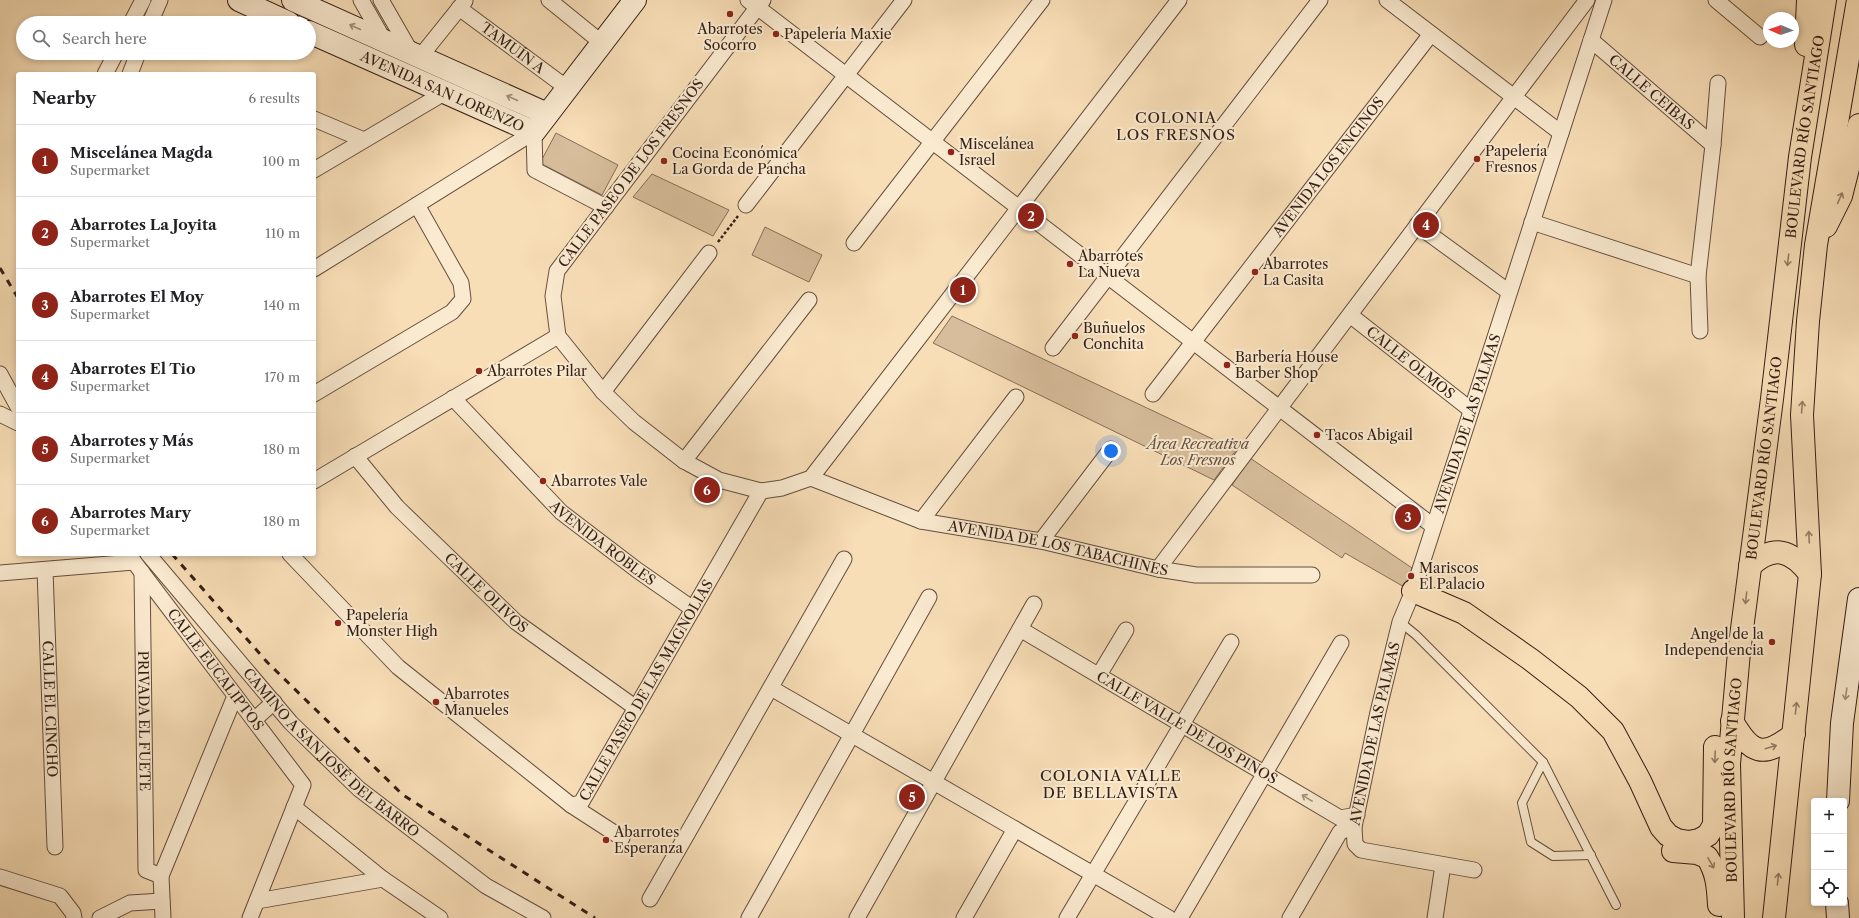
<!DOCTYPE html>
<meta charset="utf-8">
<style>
body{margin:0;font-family:"Libre Caslon Text",serif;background:#f2f2f2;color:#202124}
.controls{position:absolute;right:12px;bottom:12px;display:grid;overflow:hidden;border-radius:4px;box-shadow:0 2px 6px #0003}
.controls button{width:36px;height:36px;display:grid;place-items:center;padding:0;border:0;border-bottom:1px solid #e0e0e0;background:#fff;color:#202124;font:20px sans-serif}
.compass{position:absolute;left:1763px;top:12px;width:36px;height:36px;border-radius:50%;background:#fff;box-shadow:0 2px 6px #0003;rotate:272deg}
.you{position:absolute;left:1111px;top:451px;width:14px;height:14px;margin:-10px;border:3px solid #fff;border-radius:50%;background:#1a73e8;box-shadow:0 0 0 6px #1a73e833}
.badge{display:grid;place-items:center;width:26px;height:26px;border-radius:50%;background:#8f2418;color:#fff;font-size:13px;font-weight:700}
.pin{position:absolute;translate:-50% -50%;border:2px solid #fff;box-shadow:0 1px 4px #0006}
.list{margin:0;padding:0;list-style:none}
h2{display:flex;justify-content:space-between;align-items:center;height:52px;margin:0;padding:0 16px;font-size:17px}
h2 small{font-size:13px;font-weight:400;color:#757577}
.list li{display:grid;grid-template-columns:26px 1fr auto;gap:12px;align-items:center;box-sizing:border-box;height:72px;padding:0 16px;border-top:1px solid #e0e0e0}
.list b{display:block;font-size:15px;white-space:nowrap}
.list p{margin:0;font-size:13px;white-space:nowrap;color:#757577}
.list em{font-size:13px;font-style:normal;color:#757577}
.icon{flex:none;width:22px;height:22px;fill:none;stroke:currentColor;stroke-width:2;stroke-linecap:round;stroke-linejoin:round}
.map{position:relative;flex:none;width:1859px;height:918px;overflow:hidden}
.search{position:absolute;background:#fff;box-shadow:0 2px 6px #0003;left:16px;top:16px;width:300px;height:44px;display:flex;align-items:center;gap:10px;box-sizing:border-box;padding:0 14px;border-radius:22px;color:#757577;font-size:15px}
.panel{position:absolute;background:#fff;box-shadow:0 2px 6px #0003;left:16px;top:72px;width:300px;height:484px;border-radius:4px}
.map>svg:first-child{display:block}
</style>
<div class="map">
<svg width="1859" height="918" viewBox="0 0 1859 918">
<rect width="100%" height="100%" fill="#f8deb7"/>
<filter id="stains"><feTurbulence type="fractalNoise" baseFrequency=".005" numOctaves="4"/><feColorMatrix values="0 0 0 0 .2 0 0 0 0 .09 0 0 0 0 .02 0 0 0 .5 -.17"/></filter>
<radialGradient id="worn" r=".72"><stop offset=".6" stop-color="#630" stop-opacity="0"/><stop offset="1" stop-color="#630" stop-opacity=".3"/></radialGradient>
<g fill="#d7bd9b" stroke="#856e58">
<path d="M 556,133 L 618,165 L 602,195 L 540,163 Z"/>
<path d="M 652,174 L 729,210 L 713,236 L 633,197 Z"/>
<path d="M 765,227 L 822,255 L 809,282 L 752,255 Z"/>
<path d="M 952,316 L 1236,450 L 1214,480 L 933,343 Z"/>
<path d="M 1250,458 L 1412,568 L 1406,588 L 1345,553 L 1342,558 L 1232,485 Z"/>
</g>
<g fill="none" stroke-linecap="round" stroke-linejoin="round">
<defs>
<g id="lane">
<path d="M 1400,622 L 1416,635 L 1543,762 L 1616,905"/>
<path d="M 1543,762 L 1522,803 L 1531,842 L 1553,856 L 1591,855"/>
</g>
<g id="street">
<path d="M 361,0 L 385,42"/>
<path d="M 381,0 L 412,54"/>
<path d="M 549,0 L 602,43"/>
<path d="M 748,0 L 1433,526"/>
<path d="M 763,0 L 557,271 L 553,296 L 558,336 L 603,392 L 634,422 L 684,461 L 719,480 L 761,491 L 782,488 L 811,478 L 1179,0"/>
<path d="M 1387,0 L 1561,133"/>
<path d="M 1716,0 L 1760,37"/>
<path id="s1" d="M 459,8 L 567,88"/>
<path d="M 131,23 L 143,0"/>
<path d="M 150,23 L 160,0"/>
<path id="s2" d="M 1591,40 L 1713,145"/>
<path d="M 420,57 L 465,1"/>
<path d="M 105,74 L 116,53"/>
<path d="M 130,74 L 138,53"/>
<path d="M 314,119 L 364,140"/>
<path d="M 534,132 L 535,170 L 606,207"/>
<path d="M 314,170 L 444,93"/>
<path d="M 746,205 L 904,0"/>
<path d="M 1532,222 L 1698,276"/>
<path d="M 1417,225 L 1509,292"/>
<path d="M 854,243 L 1042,0"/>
<path d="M 314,269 L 534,132"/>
<path id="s3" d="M 1350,315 L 1471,410"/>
<path d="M 1700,331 L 1698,276 L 1713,145 L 1718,83"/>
<path d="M 1053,348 L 1320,0"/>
<path d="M 0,374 L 18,407"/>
<path d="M 603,392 L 709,253"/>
<path d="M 314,394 L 452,312 L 463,299 L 461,283 L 417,205"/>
<path id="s4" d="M 1153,394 L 1431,34"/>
<path id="s5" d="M 453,398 L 561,512 L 637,570 L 693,609"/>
<path d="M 0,414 L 18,423"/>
<path id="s6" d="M 355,456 L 397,507 L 516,622 L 636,708"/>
<path d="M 684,461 L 809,300"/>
<path id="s7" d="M 811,478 L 921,521 L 1041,541 L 1158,569 L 1196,575 L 1312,575"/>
<path d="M 314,481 L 558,336"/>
<path d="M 921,521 L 1016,397"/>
<path d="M 1041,541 L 1111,449"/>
<path id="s8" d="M 128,554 L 303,785 L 250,918"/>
<path id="s9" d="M 148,554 L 291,723 L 359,789 L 486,886 L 543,918"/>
<path id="s10" d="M 290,554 L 398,667 L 571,805 L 581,803 L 761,491"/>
<path d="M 1158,569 L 1587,0"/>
<path id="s11" d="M 45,570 L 55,847"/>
<path id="s12" d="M 142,572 L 146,870 L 161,876"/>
<path d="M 0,573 L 134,562"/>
<path id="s13" d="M 1020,629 L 1340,818 L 1357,815"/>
<path d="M 1099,675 L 1126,630"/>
<path d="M 771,688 L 1169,918"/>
<path d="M 254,720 L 274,702"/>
<path d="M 571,805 L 622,838"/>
<path d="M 294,807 L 383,879 L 440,918"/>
<path id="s14" d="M 1474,870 L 1361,850 L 1355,844 L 1354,827 L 1378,712 L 1400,622 L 1413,591 L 1604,0"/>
<path d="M 0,877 L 60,896 L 73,913 L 74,918"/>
<path d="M 650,899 L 844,559"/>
<path d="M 257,901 L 383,879"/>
<path d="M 100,918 L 130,903 L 162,901"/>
<path d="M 163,918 L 161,876 L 235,696"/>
<path d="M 749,918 L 929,597"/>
<path d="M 857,918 L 1034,604"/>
<path d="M 964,918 L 1015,829"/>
<path d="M 1067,918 L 1231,642"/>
<path d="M 1180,918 L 1341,643"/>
<path d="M 1290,918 L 1340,832 L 1354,827"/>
<path d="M 1435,918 L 1443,865"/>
</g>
<g id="secondary">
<path d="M 239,0 L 289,23"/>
<path d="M 293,0 L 547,114"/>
<path id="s15" d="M 309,32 L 534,132 L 635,0"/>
<path d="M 1838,801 L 1842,723 L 1859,599"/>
<path d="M 1837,903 L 1838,918"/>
</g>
<g id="primary">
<path d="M 1806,45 L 1808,0"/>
<path d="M 1826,226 L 1841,196 L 1859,125"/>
<path d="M 1750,566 C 1774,544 1791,550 1810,574"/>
<path d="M 1413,591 L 1464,613 L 1530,659 L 1579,697 L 1613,731 L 1640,781 L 1661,827 L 1668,835 L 1677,840 L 1689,842 L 1699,840 L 1708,835 L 1714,825 L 1715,747"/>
<path d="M 1732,721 C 1751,754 1763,759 1794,734"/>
<path d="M 1673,851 L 1697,853 L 1707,857 C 1717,872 1718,887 1719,905"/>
<path id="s16" d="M 1733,918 L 1729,764 L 1739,652 L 1772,399 L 1800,157 L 1825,0"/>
<path d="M 1774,918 L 1810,574 L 1802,415 L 1808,321 L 1816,245 L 1858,0"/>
</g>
</defs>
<use href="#lane" stroke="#644e3e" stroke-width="10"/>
<use href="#street" stroke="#644e3e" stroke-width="17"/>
<use href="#secondary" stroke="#331e15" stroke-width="24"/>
<use href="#primary" stroke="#331e15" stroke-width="24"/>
<path stroke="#331e15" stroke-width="2.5" stroke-dasharray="3 2" stroke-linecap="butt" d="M 718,242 L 738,216"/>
<use href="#lane" stroke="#faead0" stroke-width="8"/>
<use href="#street" stroke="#faead0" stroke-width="15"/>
<use href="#secondary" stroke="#faead0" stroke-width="22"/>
<use href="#primary" stroke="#f8deb7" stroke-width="22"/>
<g stroke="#331e15" stroke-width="3" stroke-dasharray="7 7" stroke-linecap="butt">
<path d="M 0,268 L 18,298"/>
<path d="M 172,554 L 267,662 L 403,795 L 595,918"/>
</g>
</g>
<defs><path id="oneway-shaft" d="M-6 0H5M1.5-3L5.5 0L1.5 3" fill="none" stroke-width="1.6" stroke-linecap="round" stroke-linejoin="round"/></defs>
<g stroke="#a08e7c">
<use href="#oneway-shaft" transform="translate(355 27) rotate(-156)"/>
<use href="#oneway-shaft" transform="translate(512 98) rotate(-156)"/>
<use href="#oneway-shaft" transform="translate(1846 694) rotate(98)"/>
<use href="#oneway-shaft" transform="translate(1307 798) rotate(-149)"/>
</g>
<g stroke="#967e66">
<use href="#oneway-shaft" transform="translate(1840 198) rotate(-66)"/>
<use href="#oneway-shaft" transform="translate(1788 260) rotate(97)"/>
<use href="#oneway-shaft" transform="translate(1802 407) rotate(-86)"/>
<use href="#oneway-shaft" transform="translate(1809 537) rotate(-93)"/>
<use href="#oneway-shaft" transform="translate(1746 598) rotate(97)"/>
<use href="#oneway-shaft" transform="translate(1796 708) rotate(-84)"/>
<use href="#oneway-shaft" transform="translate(1771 747) rotate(-17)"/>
<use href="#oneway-shaft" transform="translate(1715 757) rotate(92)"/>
<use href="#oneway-shaft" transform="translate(1711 863) rotate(60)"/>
<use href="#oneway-shaft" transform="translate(1778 879) rotate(-84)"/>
</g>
<g fill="#8f2418" stroke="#faead0" stroke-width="1.5">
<circle cx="730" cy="14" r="4"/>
<circle cx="776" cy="34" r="4"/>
<circle cx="951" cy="152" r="4"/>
<circle cx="1477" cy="159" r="4"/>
<circle cx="664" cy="161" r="4"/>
<circle cx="1070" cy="264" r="4"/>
<circle cx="1255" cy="272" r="4"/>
<circle cx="1075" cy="336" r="4"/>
<circle cx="1227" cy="365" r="4"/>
<circle cx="479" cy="371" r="4"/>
<circle cx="1317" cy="435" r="4"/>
<circle cx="543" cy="481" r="4"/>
<circle cx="1411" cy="576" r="4"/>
<circle cx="338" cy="623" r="4"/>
<circle cx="1772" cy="642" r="4"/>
<circle cx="436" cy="702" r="4"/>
<circle cx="606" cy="840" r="4"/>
</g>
<g text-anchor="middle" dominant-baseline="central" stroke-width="4" stroke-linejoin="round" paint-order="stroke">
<g font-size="14" fill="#331e15" stroke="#faead0" text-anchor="start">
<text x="730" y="29" text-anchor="middle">Abarrotes<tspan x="730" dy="16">Socorro</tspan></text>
<text x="784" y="34">Papelería Maxie</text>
<text x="959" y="144">Miscelánea<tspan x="959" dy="16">Israel</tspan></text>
<text x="1485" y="151">Papelería<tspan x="1485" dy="16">Fresnos</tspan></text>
<text x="672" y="153">Cocina Económica<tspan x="672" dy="16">La Gorda de Pancha</tspan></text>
<text x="1078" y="256">Abarrotes<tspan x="1078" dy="16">La Nueva</tspan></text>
<text x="1263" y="264">Abarrotes<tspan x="1263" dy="16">La Casita</tspan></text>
<text x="1083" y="328">Buñuelos<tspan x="1083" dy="16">Conchita</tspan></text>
<text x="1235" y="357">Barbería House<tspan x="1235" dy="16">Barber Shop</tspan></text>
<text x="487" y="371">Abarrotes Pilar</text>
<text x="1325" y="435">Tacos Abigail</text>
<text x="551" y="481">Abarrotes Vale</text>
<text x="1419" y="568">Mariscos<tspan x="1419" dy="16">El Palacio</tspan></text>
<text x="346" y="615">Papelería<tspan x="346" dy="16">Monster High</tspan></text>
<text x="1764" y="634" text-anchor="end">Angel de la<tspan x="1764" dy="16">Independencia</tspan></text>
<text x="444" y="694">Abarrotes<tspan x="444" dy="16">Manueles</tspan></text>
<text x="614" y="832">Abarrotes<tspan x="614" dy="16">Esperanza</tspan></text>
</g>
<g font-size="14" fill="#331e15" stroke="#faead0">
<text stroke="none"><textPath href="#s1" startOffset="67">TAMUÍN A</textPath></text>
<text stroke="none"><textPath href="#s15" startOffset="146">AVENIDA SAN LORENZO</textPath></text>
<text stroke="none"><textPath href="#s2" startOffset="80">CALLE CEIBAS</textPath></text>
<text stroke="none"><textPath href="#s16" startOffset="786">BOULEVARD RÍO SANTIAGO</textPath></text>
<text stroke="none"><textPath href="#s4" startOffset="287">AVENIDA LOS ENCINOS</textPath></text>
<text transform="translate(631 173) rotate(-53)">CALLE PASEO DE LOS FRESNOS</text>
<text stroke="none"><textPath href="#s3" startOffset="77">CALLE OLMOS</textPath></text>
<text stroke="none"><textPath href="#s14" startOffset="560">AVENIDA DE LAS PALMAS</textPath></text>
<text stroke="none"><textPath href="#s16" startOffset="462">BOULEVARD RÍO SANTIAGO</textPath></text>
<text stroke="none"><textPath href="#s5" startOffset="209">AVENIDA ROBLES</textPath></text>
<text stroke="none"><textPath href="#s7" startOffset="258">AVENIDA DE LOS TABACHINES</textPath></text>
<text stroke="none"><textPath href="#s6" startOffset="190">CALLE OLIVOS</textPath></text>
<text stroke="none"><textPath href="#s8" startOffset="145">CALLE EUCALIPTOS</textPath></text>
<text stroke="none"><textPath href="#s10" startOffset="518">CALLE PASEO DE LAS MAGNOLIAS</textPath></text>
<text stroke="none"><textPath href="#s11" startOffset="139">CALLE EL CINCHO</textPath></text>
<text stroke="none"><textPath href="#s12" startOffset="149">PRIVADA EL FUETE</textPath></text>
<text stroke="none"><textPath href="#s13" startOffset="194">CALLE VALLE DE LOS PINOS</textPath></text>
<text stroke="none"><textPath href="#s14" startOffset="236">AVENIDA DE LAS PALMAS</textPath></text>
<text stroke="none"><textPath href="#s9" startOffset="271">CAMINO A SAN JOSÉ DEL BARRO</textPath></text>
<text stroke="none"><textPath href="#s16" startOffset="138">BOULEVARD RÍO SANTIAGO</textPath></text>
</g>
<g font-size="14" font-style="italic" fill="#644e3d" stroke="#faead0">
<text x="1198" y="444">Área Recreativa<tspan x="1198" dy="16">Los Fresnos</tspan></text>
</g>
<g font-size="15" letter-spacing="1" fill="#331e15" stroke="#faead0">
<text x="1176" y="117">COLONIA<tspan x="1176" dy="17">LOS FRESNOS</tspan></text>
<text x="1111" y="775">COLONIA VALLE<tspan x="1111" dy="17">DE BELLAVISTA</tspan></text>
</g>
</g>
<rect width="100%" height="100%" filter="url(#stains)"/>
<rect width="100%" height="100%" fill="url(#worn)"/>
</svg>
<div class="controls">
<button>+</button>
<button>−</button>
<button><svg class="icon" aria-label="locate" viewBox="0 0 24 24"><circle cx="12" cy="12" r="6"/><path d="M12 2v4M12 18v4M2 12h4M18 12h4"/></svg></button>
</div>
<svg class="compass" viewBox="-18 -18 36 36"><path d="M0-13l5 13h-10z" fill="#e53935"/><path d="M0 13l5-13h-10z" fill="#757577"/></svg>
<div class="you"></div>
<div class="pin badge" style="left:963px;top:290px">1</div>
<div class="pin badge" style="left:1031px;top:216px">2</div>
<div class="pin badge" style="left:1408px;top:517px">3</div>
<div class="pin badge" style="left:1426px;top:225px">4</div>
<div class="pin badge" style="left:912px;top:797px">5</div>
<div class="pin badge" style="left:707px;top:490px">6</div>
<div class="search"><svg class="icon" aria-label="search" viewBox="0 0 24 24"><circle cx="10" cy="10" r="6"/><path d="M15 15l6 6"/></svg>Search here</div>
<section class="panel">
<h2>Nearby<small>6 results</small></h2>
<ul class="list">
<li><span class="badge">1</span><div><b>Miscelánea Magda</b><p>Supermarket</p></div><em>100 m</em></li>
<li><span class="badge">2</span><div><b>Abarrotes La Joyita</b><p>Supermarket</p></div><em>110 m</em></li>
<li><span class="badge">3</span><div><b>Abarrotes El Moy</b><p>Supermarket</p></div><em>140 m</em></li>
<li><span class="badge">4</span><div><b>Abarrotes El Tio</b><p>Supermarket</p></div><em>170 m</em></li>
<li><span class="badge">5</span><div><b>Abarrotes y Más</b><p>Supermarket</p></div><em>180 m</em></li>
<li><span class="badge">6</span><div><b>Abarrotes Mary</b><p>Supermarket</p></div><em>180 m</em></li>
</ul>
</section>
</div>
